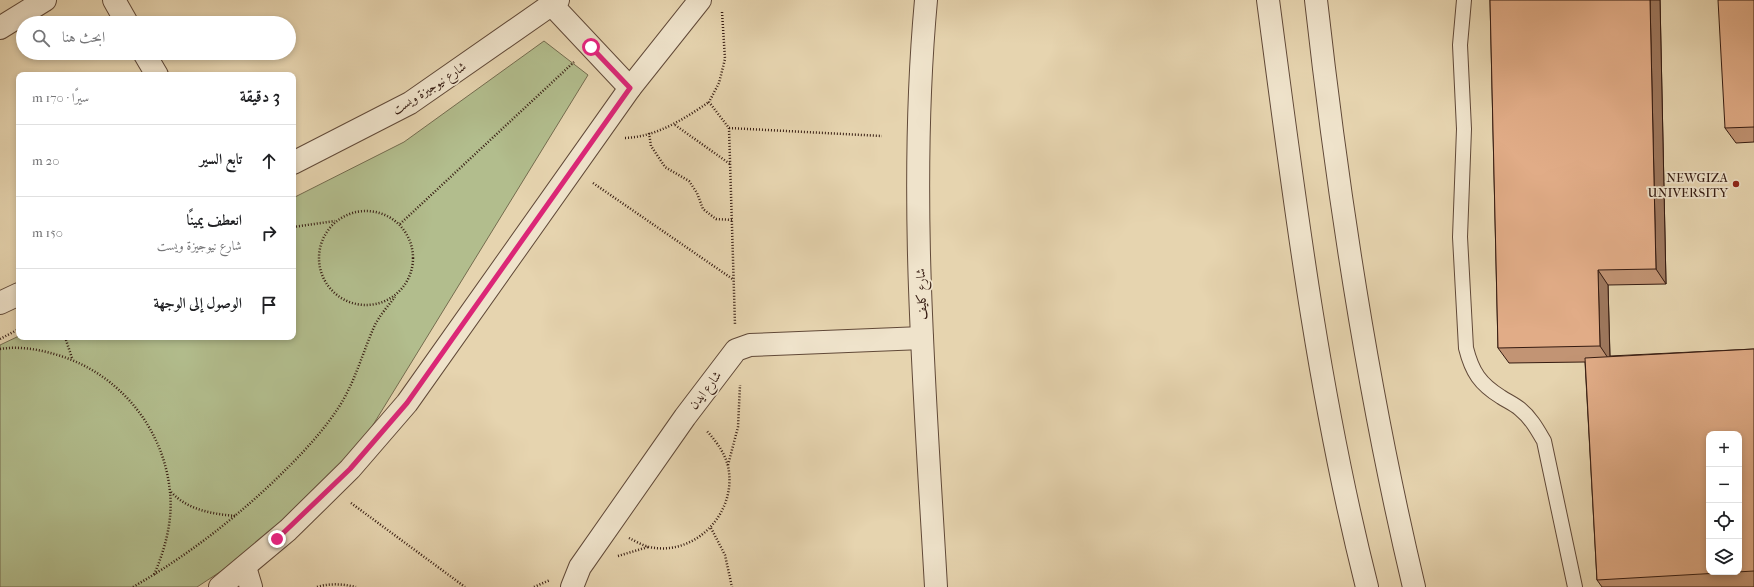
<!DOCTYPE html>
<html lang="ar">
<meta charset="utf-8">
<style>
body{margin:0;font-family:"IM FELL French Canon",Amiri,serif;background:#f2f2f2;color:#202124;direction:rtl}
.controls{position:absolute;right:12px;bottom:12px;display:grid;overflow:hidden;border-radius:8px;box-shadow:0 2px 6px #0003}
.controls button{width:36px;height:36px;display:grid;place-items:center;padding:0;border:0;border-bottom:1px solid #e0e0e0;background:#fff;color:#202124;font:20px sans-serif}
.stop{position:absolute;width:12px;height:12px;margin:-9px;border:3px solid #db2777;border-radius:50%;background:#fff}
.stop.end{background:#db2777;border-color:#fff;box-shadow:0 1px 4px #0008}
.list{margin:0;padding:0;list-style:none}
h2{display:flex;justify-content:space-between;align-items:center;height:52px;margin:0;padding:0 16px;font-size:17px}
h2 small{font-size:13px;font-weight:400;color:#757577}
.list li{display:grid;grid-template-columns:26px 1fr auto;gap:12px;align-items:center;box-sizing:border-box;height:72px;padding:0 16px;border-top:1px solid #e0e0e0}
.list b{display:block;font-size:15px;white-space:nowrap}
.list p{margin:0;font-size:13px;white-space:nowrap;color:#757577}
.list em{font-size:13px;font-style:normal;color:#757577}
.icon{flex:none;width:22px;height:22px;fill:none;stroke:currentColor;stroke-width:2;stroke-linecap:round;stroke-linejoin:round}
.map{position:relative;flex:none;width:1754px;height:587px;overflow:hidden;direction:ltr}
.search{position:absolute;background:#fff;box-shadow:0 2px 6px #0003;left:16px;top:16px;width:280px;height:44px;display:flex;align-items:center;gap:10px;box-sizing:border-box;padding:0 14px;border-radius:22px;color:#757577;font-size:15px}
.panel{position:absolute;background:#fff;box-shadow:0 2px 6px #0003;left:16px;top:72px;width:280px;height:268px;border-radius:8px;direction:rtl}
.map>svg:first-child{display:block}
</style>
<div class="map">
<svg width="1754" height="587" viewBox="0 0 1754 587">
<rect width="100%" height="100%" fill="#e6d4af"/>
<filter id="stains"><feTurbulence type="fractalNoise" baseFrequency=".005" numOctaves="4"/><feColorMatrix values="0 0 0 0 .2 0 0 0 0 .09 0 0 0 0 .02 0 0 0 .5 -.17"/></filter>
<radialGradient id="worn" r=".72"><stop offset=".6" stop-color="#630" stop-opacity="0"/><stop offset="1" stop-color="#630" stop-opacity=".3"/></radialGradient>
<path fill="#b2bd8d" stroke="#746c4f" d="M 544,41 L 588,75 L 325,503 L 197,587 L 0,587 L 0,345 L 19,336 L 19,337 L 293,337 L 293,198 L 404,142 Z"/>
<g fill="none" stroke-linecap="round" stroke-linejoin="round">
<defs>
<path id="service" d="M 1464,0 L 1460,45 L 1464,129 L 1460,237 L 1466,348 C 1472,372 1480,384 1501,397 C 1507,401 1514,404 1520,409 C 1531,418 1537,429 1544,441 L 1575,587"/>
<g id="minor">
<path d="M 114,0 L 127,23"/>
<path d="M 926,0 C 908,195 925,392 936,587"/>
<path d="M 1268,0 C 1294,197 1318,394 1367,587"/>
<path d="M 1316,0 C 1338,197 1368,394 1414,587"/>
<path d="M 552,5 L 630,88"/>
<path d="M 0,28 L 45,0"/>
<path d="M 144,53 L 157,75"/>
<path d="M 293,163 L 410,103 L 558,0"/>
<path d="M 0,303 L 19,294"/>
<path d="M 245,567 L 251,587"/>
<path d="M 220,587 L 288,530 L 350,469 L 407,403 L 630,88 L 700,0"/>
<path d="M 572,587 L 580,567 L 685,417 L 736,350 L 750,345 L 922,338"/>
</g>
</defs>
<use href="#service" stroke="#614938" stroke-width="16"/>
<use href="#minor" stroke="#614938" stroke-width="24"/>
<g stroke="#351b11" stroke-width="2.5" stroke-dasharray="1 2" stroke-linecap="butt">
<path d="M 722,12 L 725,59 L 719,83 L 709,102 L 729,128 L 735,325"/>
<path d="M 675,125 L 730,164"/>
<path d="M 729,128 L 882,136"/>
<path d="M 649,133 L 651,146 L 665,167 L 689,181 L 697,193 L 703,209 L 716,219 L 732,220"/>
<path d="M 625,138 C 656,137 684,119 709,102"/>
<path d="M 593,183 L 734,280"/>
<circle cx="366" cy="258" r="47"/>
<path d="M 400,224 L 574,62"/>
<path d="M 293,227 L 335,221"/>
<path d="M 65,337 L 72,358"/>
<path d="M 0,339 L 19,329"/>
<path d="M 0,349 C 18,346 37,349 54,354 C 117,371 164,427 170,492 C 173,521 165,549 154,575"/>
<path d="M 728,465 L 738,427 L 740,385"/>
<path d="M 171,492 C 188,510 212,514 236,516"/>
<path d="M 351,503 L 465,587"/>
<path d="M 711,528 L 725,555 L 732,587"/>
<path d="M 629,538 C 635,541 642,545 649,547 C 696,557 738,512 728,466 C 724,451 715,440 706,430"/>
<path d="M 618,556 L 648,547"/>
<path d="M 133,587 C 185,557 228,524 271,484 C 297,459 323,433 342,402 C 356,378 363,352 374,327 C 379,316 388,306 395,297"/>
<path d="M 317,587 C 330,583 343,584 356,587"/>
<path d="M 534,587 L 550,580"/>
</g>
<use href="#service" stroke="#efe3cb" stroke-width="14"/>
<use href="#minor" stroke="#efe3cb" stroke-width="22"/>
</g>
<g fill="#c29474" stroke="#351b11">
<path d="M 1490,0 L 1660,0 L 1666,284 L 1608,285 L 1610,356 L 1754,349 L 1754,587 L 1602,587 L 1597,580 L 1585,362 L 1509,363 L 1498,348 Z"/>
<path d="M 1754,0 L 1754,142 L 1736,143 L 1725,128 Z"/>
</g>
<g fill="#9e785e" stroke="#351b11">
<path d="M 1650,0 L 1660,0 L 1666,284 L 1656,269 Z"/>
<path d="M 1598,270 L 1608,285 L 1610,361 L 1600,346 Z"/>
</g>
<g fill="#e1ac87" stroke="#351b11" fill-rule="evenodd">
<path d="M 1490,0 L 1650,0 L 1656,269 L 1598,270 L 1600,346 L 1498,348 Z"/>
<path d="M 1718,0 L 1754,0 L 1754,127 L 1725,128 Z"/>
<path d="M 1754,349 L 1754,571 L 1597,580 L 1585,358 ZM 1709,434 L 1739,434 L 1739,572 L 1709,572 Z"/>
</g>
<g fill="none" stroke-linecap="round" stroke-linejoin="round">
<path stroke="#db2777" stroke-width="5" d="M 277,539 L 350,469 L 407,403 L 630,88 L 591,47"/>
</g>
<circle fill="#8f2418" stroke="#efe3cb" stroke-width="1.5" cx="1736" cy="184" r="4"/>
<g text-anchor="middle" dominant-baseline="central" stroke-width="3.5" stroke-linejoin="round" paint-order="stroke">
<g font-size="13" fill="#351b11" stroke="#efe3cb">
<text transform="translate(429 88) rotate(-33)">شارع نيوجيزة ويست</text>
<text transform="translate(921 294) rotate(-92)">شارع كليف</text>
<text transform="translate(705 390) rotate(-53)">شارع ايدن</text>
</g>
<g font-size="13" fill="#351b11" stroke="#efe3cb" text-anchor="end">
<text x="1728" y="177">NEWGIZA<tspan x="1728" dy="15">UNIVERSITY</tspan></text>
</g>
</g>
<rect width="100%" height="100%" filter="url(#stains)"/>
<rect width="100%" height="100%" fill="url(#worn)"/>
</svg>
<div class="controls">
<button>+</button>
<button>−</button>
<button><svg class="icon" aria-label="locate" viewBox="0 0 24 24"><circle cx="12" cy="12" r="6"/><path d="M12 2v4M12 18v4M2 12h4M18 12h4"/></svg></button>
<button><svg class="icon" aria-label="layers" viewBox="0 0 24 24"><path d="M12 4l9 5-9 5-9-5zM3 14l9 5 9-5"/></svg></button>
</div>
<div class="stop" style="left:591px;top:47px"></div>
<div class="stop end" style="left:277px;top:539px"></div>
<div class="search"><svg class="icon" aria-label="search" viewBox="0 0 24 24"><circle cx="10" cy="10" r="6"/><path d="M15 15l6 6"/></svg>ابحث هنا</div>
<section class="panel">
<h2>3 دقيقة<small>سيرًا · 170 m</small></h2>
<ul class="list">
<li><svg class="icon" aria-label="ahead" viewBox="0 0 24 24"><path d="M12 20V5M6 11l6-6 6 6"/></svg><div><b>تابع السير</b></div><em>20 m</em></li>
<li><svg class="icon" aria-label="right" viewBox="0 0 24 24"><path d="M7 20v-9h11M14 6l5 5-5 5"/></svg><div><b>انعطف يمينًا</b><p>شارع نيوجيزة ويست</p></div><em>150 m</em></li>
<li><svg class="icon" aria-label="arrive" viewBox="0 0 24 24"><path d="M6 21V4h12l-3 4 3 4H6"/></svg><div><b>الوصول إلى الوجهة</b></div></li>
</ul>
</section>
</div>
